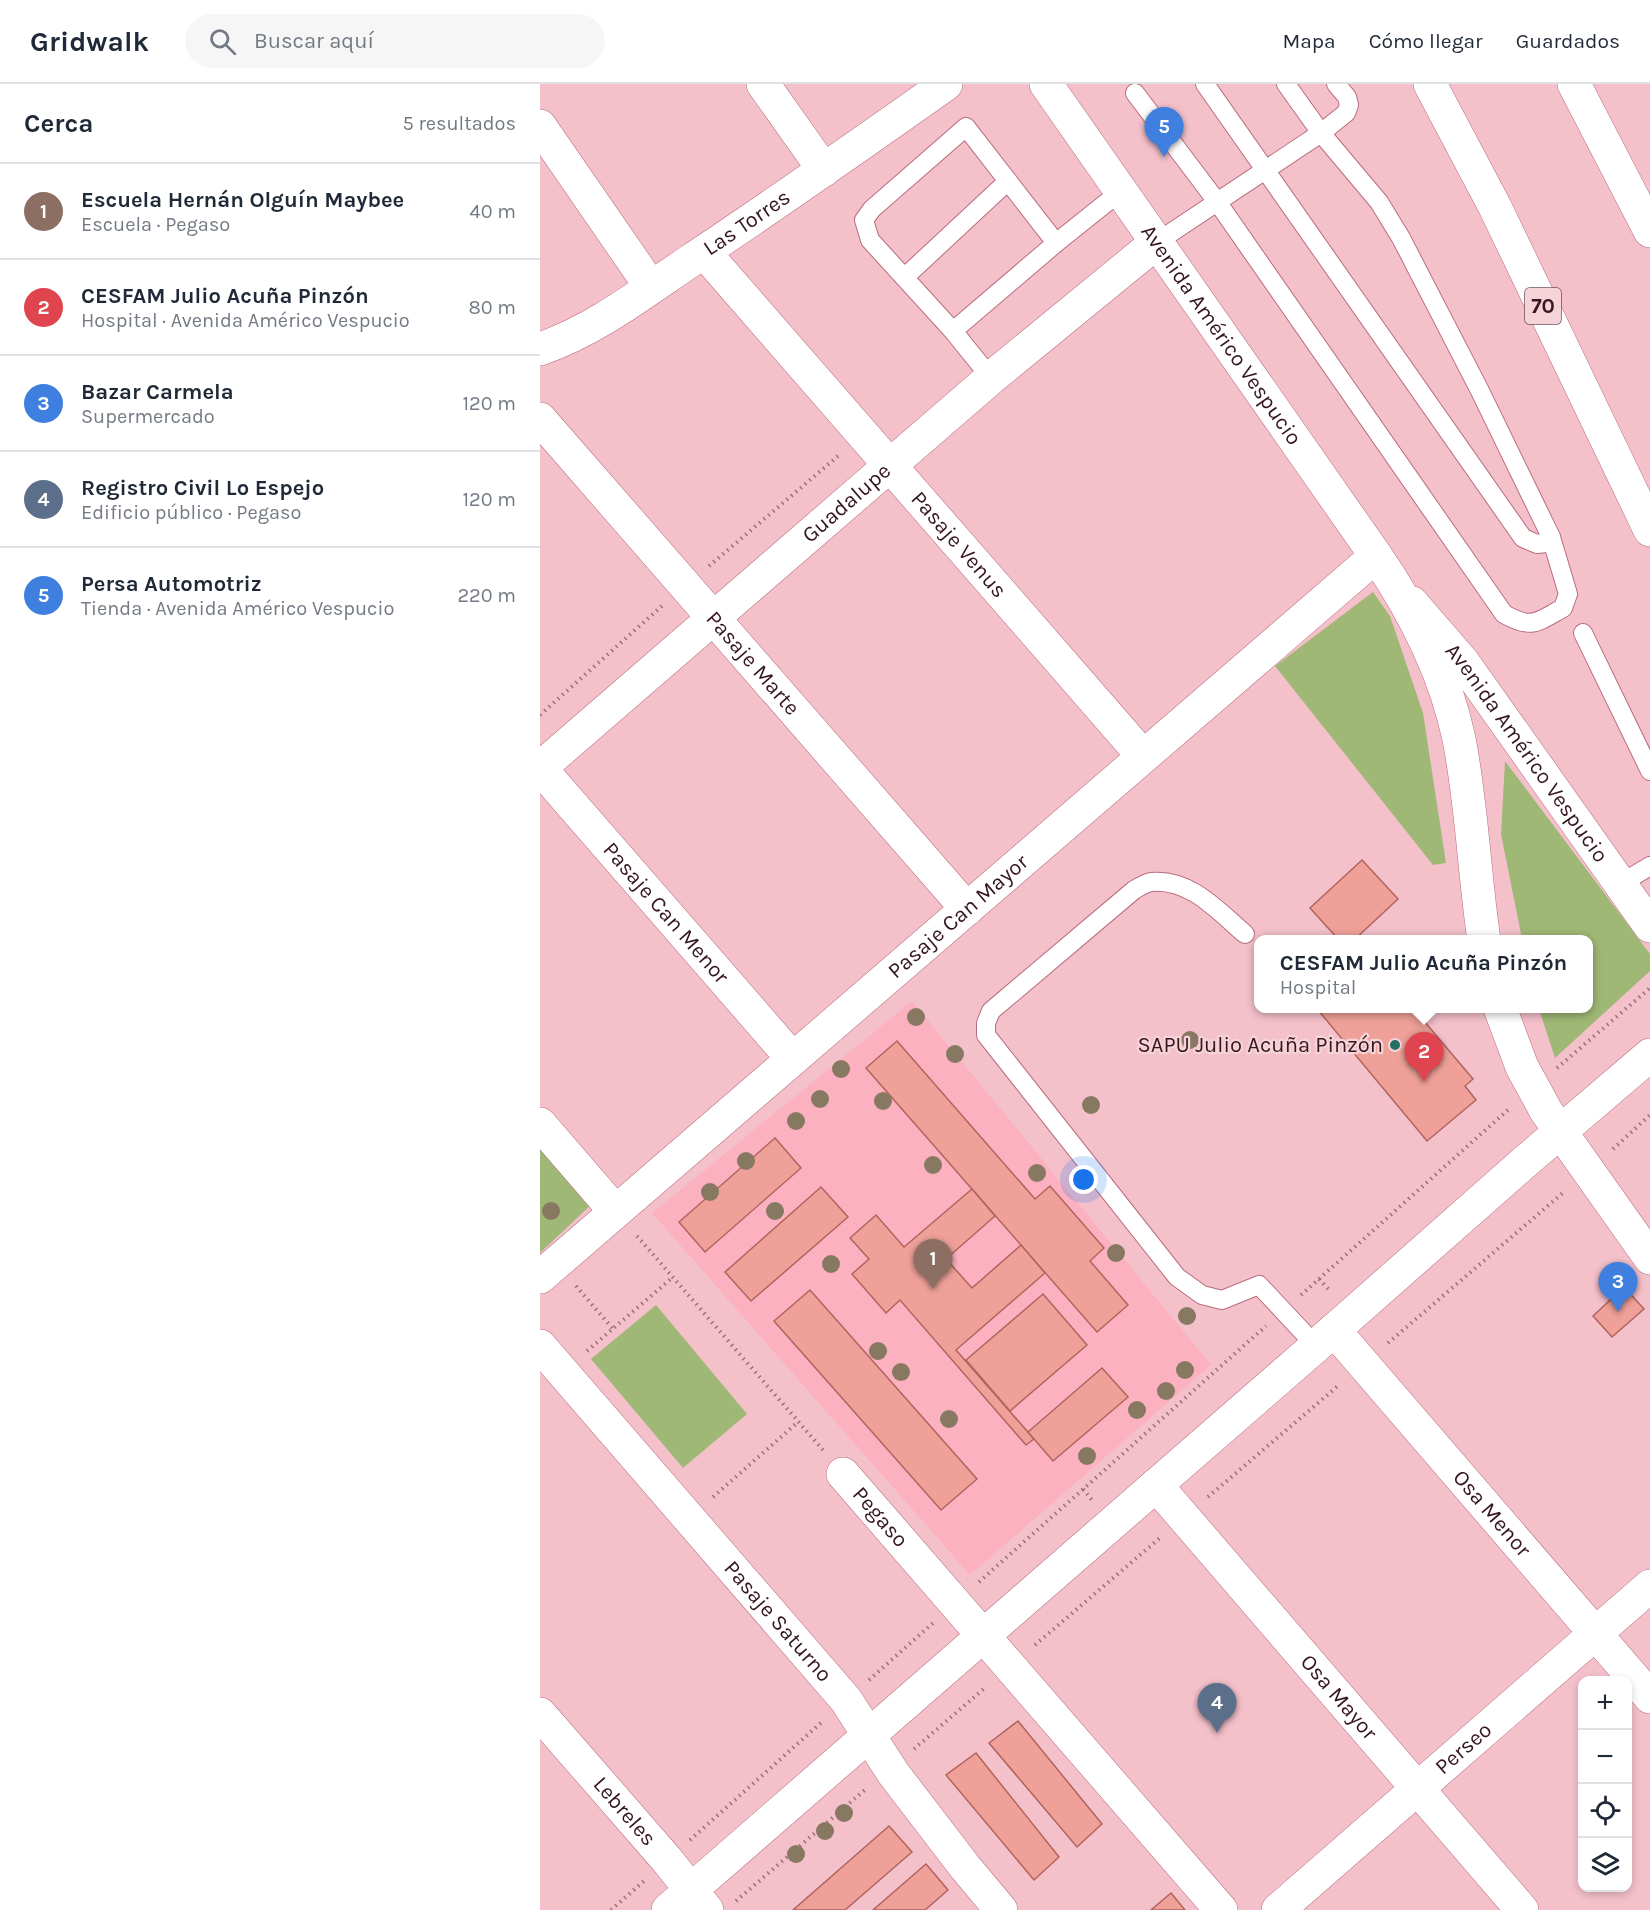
<!DOCTYPE html>
<html lang="es">
<meta charset="utf-8">
<style>
body{margin:0;font-family:Karla,sans-serif;background:#f6f6f7;color:#1f2937}
.controls{position:absolute;right:18px;bottom:18px;display:grid;overflow:hidden;border-radius:12px;box-shadow:0 3px 9px #0003}
.controls button{width:54px;height:54px;display:grid;place-items:center;padding:0;border:0;border-bottom:2px solid #e0e1e3;background:#fff;color:#1f2937;font:30px sans-serif}
.you{position:absolute;left:544px;top:1096px;width:21px;height:21px;margin:-15px;border:4px solid #fff;border-radius:50%;background:#1a73e8;box-shadow:0 0 0 9px #1a73e833}
.badge{display:grid;place-items:center;width:39px;height:39px;border-radius:50%;background:#d93025;color:#fff;font-size:20px;font-weight:700}
.pin{position:absolute;translate:-50% -50px;filter:drop-shadow(0 2px 3px #0008)}
.pin::after{content:'';position:absolute;top:32px;width:21px;height:18px;background:inherit;clip-path:polygon(0 0,100% 0,50% 100%)}
.popup{position:absolute;left:714px;top:851px;width:339px;height:78px;box-sizing:border-box;display:grid;place-content:center;border-radius:12px;background:#fff;filter:drop-shadow(0 2px 4px #0005);font-size:20px;white-space:nowrap;color:#747a83}
.popup b{font-size:22px;color:#1f2937}
.popup::after{content:'';position:absolute;left:50%;top:100%;margin-left:-12px;border:12px solid transparent;border-top-color:#fff}
.list{margin:0;padding:0;list-style:none}
h2{display:flex;justify-content:space-between;align-items:center;height:78px;margin:0;padding:0 24px;font-size:26px}
h2 small{font-size:20px;font-weight:400;color:#747a83}
.list li{display:grid;grid-template-columns:39px 1fr auto;gap:18px;align-items:center;box-sizing:border-box;height:96px;padding:0 24px;border-top:2px solid #e0e1e3}
.list b{display:block;font-size:22px;white-space:nowrap}
.list p{margin:0;font-size:20px;white-space:nowrap;color:#747a83}
.list em{font-size:20px;font-style:normal;color:#747a83}
.icon{flex:none;width:33px;height:33px;fill:none;stroke:currentColor;stroke-width:2;stroke-linecap:round;stroke-linejoin:round}
.map{position:relative;flex:none;width:1110px;height:1826px;overflow:hidden}
header{display:flex;align-items:center;gap:36px;box-sizing:border-box;height:84px;padding:0 30px;background:#fff;border-bottom:2px solid #e0e1e3}
header strong{font-size:28px}
nav{display:flex;gap:33px;margin-inline-start:auto;font-size:21px}
.search{width:420px;height:54px;background:#f6f6f7;display:flex;align-items:center;gap:15px;box-sizing:border-box;padding:0 21px;border-radius:33px;color:#747a83;font-size:22px}
main{display:flex}
aside{flex:1;background:#fff}
.map>svg:first-child{display:block}
</style>
<header>
<strong>Gridwalk</strong>
<div class="search"><svg class="icon" aria-label="search" viewBox="0 0 24 24"><circle cx="10" cy="10" r="6"/><path d="M15 15l6 6"/></svg>Buscar aquí</div>
<nav><a>Mapa</a><a>Cómo llegar</a><a>Guardados</a></nav>
</header>
<main>
<aside>
<h2>Cerca<small>5 resultados</small></h2>
<ul class="list">
<li><span class="badge" style="background:#8d6e63">1</span><div><b>Escuela Hernán Olguín Maybee</b><p>Escuela · Pegaso</p></div><em>40 m</em></li>
<li><span class="badge" style="background:#e0444e">2</span><div><b>CESFAM Julio Acuña Pinzón</b><p>Hospital · Avenida Américo Vespucio</p></div><em>80 m</em></li>
<li><span class="badge" style="background:#3f7fe0">3</span><div><b>Bazar Carmela</b><p>Supermercado</p></div><em>120 m</em></li>
<li><span class="badge" style="background:#5c6f8a">4</span><div><b>Registro Civil Lo Espejo</b><p>Edificio público · Pegaso</p></div><em>120 m</em></li>
<li><span class="badge" style="background:#3f7fe0">5</span><div><b>Persa Automotriz</b><p>Tienda · Avenida Américo Vespucio</p></div><em>220 m</em></li>
</ul>
</aside>
<div class="map">
<svg width="1110" height="1826" viewBox="0 0 1110 1826">
<rect width="100%" height="100%" fill="#f4c1cb"/>
<path fill="#fcb1c1" d="M 372,917 L 671,1281 L 430,1491 L 112,1129 Z"/>
<g fill="#9fb876">
<path d="M 833,508 L 850,532 L 883,629 L 906,779 L 893,781 L 735,582 Z"/>
<path d="M 965,677 L 1110,870 L 1110,887 L 1015,974 L 999,925 L 1049,924 L 1049,856 L 982,855 L 961,750 Z"/>
<path d="M 0,1053 L 56,1116 L 0,1169 Z"/>
<path d="M 116,1221 L 207,1330 L 143,1384 L 51,1275 Z"/>
</g>
<g fill="#efa199" stroke="#b1645e" stroke-width="1.5">
<path d="M 822,776 L 858,815 L 814,856 L 799,856 L 770,824 Z"/>
<path d="M 780,924 L 873,924 L 933,995 L 925,1002 L 936,1016 L 887,1057 L 778,926 Z"/>
<path d="M 357,957 L 495,1115 L 510,1102 L 564,1164 L 550,1177 L 588,1221 L 557,1248 L 326,984 Z"/>
<path d="M 235,1054 L 261,1084 L 165,1168 L 139,1138 Z"/>
<path d="M 281,1103 L 308,1133 L 211,1217 L 185,1188 Z"/>
<path d="M 432,1105 L 455,1132 L 406,1175 L 432,1204 L 481,1161 L 505,1189 L 416,1266 L 494,1355 L 486,1361 L 360,1216 L 346,1229 L 312,1190 L 329,1175 L 310,1154 L 336,1131 L 364,1163 Z"/>
<path d="M 1084,1203 L 1104,1225 L 1072,1253 L 1053,1232 Z"/>
<path d="M 270,1206 L 437,1395 L 401,1426 L 234,1237 Z"/>
<path d="M 503,1210 L 547,1261 L 470,1327 L 426,1276 Z"/>
<path d="M 562,1284 L 588,1313 L 513,1377 L 488,1348 Z"/>
<path d="M 478,1637 L 562,1740 L 537,1763 L 449,1659 Z"/>
<path d="M 436,1669 L 519,1773 L 494,1796 L 406,1691 Z"/>
<path d="M 349,1742 L 372,1768 L 305,1826 L 253,1826 Z"/>
<path d="M 386,1780 L 408,1806 L 385,1826 L 333,1826 Z"/>
<path d="M 631,1809 L 645,1826 L 611,1826 Z"/>
</g>
<g fill="none" stroke-linecap="round" stroke-linejoin="round">
<defs>
<g id="lane">
<path d="M 665,0 L 983,454 L 997,460 L 1006,459 L 1011,453"/>
<path d="M 595,9 L 678,119 L 964,530 C 993,546 997,538 1023,524 L 1028,510 L 1011,453 L 939,305 L 861,154 L 839,118 L 781,49 L 746,0"/>
<path d="M 617,158 L 781,49 L 806,29 L 809,21 L 807,13 L 796,0"/>
<path d="M 365,193 L 468,97"/>
<path d="M 413,247 L 516,159 L 581,107"/>
<path d="M 451,294 L 413,247 L 330,156 L 324,136 L 332,125 L 426,43 L 516,159"/>
<path d="M 1043,549 L 1110,687"/>
<path d="M 1080,800 L 1110,782"/>
<path d="M 705,850 C 678,827 650,794 611,798 C 606,799 599,803 594,806 L 451,927 L 446,939 L 446,951 L 637,1193 L 662,1211 L 682,1216 L 719,1201 L 776,1262"/>
</g>
<g id="street">
<path d="M 223,0 L 284,86"/>
<path d="M 0,42 L 111,203"/>
<path id="s1" d="M 164,168 L 603,672"/>
<path id="s2" d="M 0,335 L 427,825"/>
<path id="s3" d="M 872,519 L 923,578 L 1110,842"/>
<path id="s4" d="M 0,684 L 451,294 L 617,158"/>
<path id="s5" d="M 0,684 L 252,974"/>
<path d="M 0,1040 L 75,1127"/>
<path id="s6" d="M 0,1193 L 836,472"/>
<path id="s7" d="M 794,1246 L 1110,1613"/>
<path id="s8" d="M 0,1262 L 306,1616 L 353,1689 L 425,1783 L 461,1826"/>
<path id="s9" d="M 303,1390 L 681,1826"/>
<path id="s10" d="M 616,1401 L 982,1826"/>
<path id="s11" d="M 0,1630 L 127,1776 L 167,1826"/>
<path id="s12" d="M 738,1826 L 1110,1502"/>
</g>
<g id="secondary">
<path id="s13" d="M 506,0 L 836,472 C 874,527 905,589 919,655 C 932,721 934,789 944,856"/>
<path id="s14" d="M 0,265 C 55,246 101,210 150,177 C 236,120 321,60 406,0"/>
<path d="M 960,924 L 982,983 L 1006,1027 L 1110,1174"/>
<path d="M 128,1826 L 776,1262 L 987,1076 L 1110,971"/>
</g>
<g id="highway">
<path d="M 890,0 L 955,123 L 1110,446"/>
<path d="M 1034,0 L 1110,147"/>
</g>
</defs>
<use href="#lane" stroke="#b96c7d" stroke-width="20"/>
<use href="#street" stroke="#b96c7d" stroke-width="34"/>
<use href="#secondary" stroke="#b96c7d" stroke-width="34"/>
<use href="#highway" stroke="#b96c7d" stroke-width="34"/>
<g stroke="#9a717a" stroke-width="4" stroke-dasharray="1.5 4.5" stroke-linecap="butt">
<path d="M 169,482 L 298,372"/>
<path d="M 0,631 L 122,522"/>
<path d="M 1017,984 L 1110,904"/>
<path d="M 1073,1065 L 1110,1031"/>
<path d="M 97,1152 L 283,1366"/>
<path d="M 779,1195 L 791,1208"/>
<path d="M 36,1202 L 73,1245"/>
<path d="M 761,1211 L 968,1026"/>
<path d="M 848,1259 L 1024,1108"/>
<path d="M 47,1267 L 133,1193"/>
<path d="M 543,1405 L 552,1416"/>
<path d="M 173,1413 L 258,1338"/>
<path d="M 668,1413 L 799,1301"/>
<path d="M 439,1498 L 726,1242"/>
<path d="M 495,1561 L 621,1453"/>
<path d="M 329,1596 L 393,1539"/>
<path d="M 374,1665 L 446,1603"/>
<path d="M 150,1756 L 283,1637"/>
<path d="M 196,1817 L 327,1704"/>
<path d="M 71,1826 L 104,1797"/>
</g>
<use href="#lane" stroke="#fff" stroke-width="18"/>
<use href="#street" stroke="#fff" stroke-width="33"/>
<use href="#secondary" stroke="#fff" stroke-width="33"/>
<use href="#highway" stroke="#fff" stroke-width="33"/>
</g>
<g fill="#877961">
<circle cx="376" cy="933" r="9"/>
<circle cx="650" cy="956" r="9"/>
<circle cx="415" cy="970" r="9"/>
<circle cx="301" cy="985" r="9"/>
<circle cx="280" cy="1015" r="9"/>
<circle cx="343" cy="1017" r="9"/>
<circle cx="551" cy="1021" r="9"/>
<circle cx="256" cy="1037" r="9"/>
<circle cx="206" cy="1077" r="9"/>
<circle cx="393" cy="1081" r="9"/>
<circle cx="497" cy="1089" r="9"/>
<circle cx="170" cy="1108" r="9"/>
<circle cx="11" cy="1127" r="9"/>
<circle cx="235" cy="1127" r="9"/>
<circle cx="576" cy="1169" r="9"/>
<circle cx="291" cy="1180" r="9"/>
<circle cx="647" cy="1232" r="9"/>
<circle cx="338" cy="1267" r="9"/>
<circle cx="645" cy="1286" r="9"/>
<circle cx="361" cy="1288" r="9"/>
<circle cx="626" cy="1307" r="9"/>
<circle cx="597" cy="1326" r="9"/>
<circle cx="409" cy="1335" r="9"/>
<circle cx="547" cy="1372" r="9"/>
<circle cx="304" cy="1729" r="9"/>
<circle cx="285" cy="1747" r="9"/>
<circle cx="256" cy="1770" r="9"/>
</g>
<circle fill="#256e66" stroke="#f6d3d9" stroke-width="2" cx="855" cy="961" r="6"/>
<g text-anchor="middle" dominant-baseline="central" stroke-width="4.5" stroke-linejoin="round" paint-order="stroke">
<rect fill="#f6d3d9" stroke="#704f57" stroke-width="1.5" x="985" y="204" width="36" height="36" rx="4.5"/>
<g font-size="21" font-weight="bold" fill="#36171f">
<text x="1003" y="222">70</text>
</g>
<g font-size="22" fill="#36171f" stroke="#f6d3d9">
<text stroke="none"><textPath href="#s14" startOffset="243">Las Torres</textPath></text>
<text stroke="none"><textPath href="#s13" startOffset="306">Avenida Américo Vespucio</textPath></text>
<text stroke="none"><textPath href="#s4" startOffset="405">Guadalupe</textPath></text>
<text stroke="none"><textPath href="#s1" startOffset="388">Pasaje Venus</textPath></text>
<text stroke="none"><textPath href="#s2" startOffset="324">Pasaje Marte</textPath></text>
<text stroke="none"><textPath href="#s3" startOffset="189">Avenida Américo Vespucio</textPath></text>
<text stroke="none"><textPath href="#s5" startOffset="192">Pasaje Can Menor</textPath></text>
<text stroke="none"><textPath href="#s6" startOffset="552">Pasaje Can Mayor</textPath></text>
<text stroke="none"><textPath href="#s7" startOffset="242">Osa Menor</textPath></text>
<text stroke="none"><textPath href="#s9" startOffset="57">Pegaso</textPath></text>
<text stroke="none"><textPath href="#s8" startOffset="364">Pasaje Saturno</textPath></text>
<text stroke="none"><textPath href="#s10" startOffset="280">Osa Mayor</textPath></text>
<text stroke="none"><textPath href="#s12" startOffset="246">Perseo</textPath></text>
<text stroke="none"><textPath href="#s11" startOffset="129">Lebreles</textPath></text>
</g>
<g font-size="22" fill="#36171f" stroke="#f6d3d9" text-anchor="end">
<text x="843" y="961">SAPU Julio Acuña Pinzón</text>
</g>
</g>
</svg>
<div class="controls">
<button>+</button>
<button>−</button>
<button><svg class="icon" aria-label="locate" viewBox="0 0 24 24"><circle cx="12" cy="12" r="6"/><path d="M12 2v4M12 18v4M2 12h4M18 12h4"/></svg></button>
<button><svg class="icon" aria-label="layers" viewBox="0 0 24 24"><path d="M12 4l9 5-9 5-9-5zM3 14l9 5 9-5"/></svg></button>
</div>
<div class="you"></div>
<div class="pin badge" style="left:393px;top:1205px;background:#8d6e63">1</div>
<div class="pin badge" style="left:884px;top:998px;background:#e0444e">2</div>
<div class="popup"><b>CESFAM Julio Acuña Pinzón</b>Hospital</div>
<div class="pin badge" style="left:1078px;top:1228px;background:#3f7fe0">3</div>
<div class="pin badge" style="left:677px;top:1649px;background:#5c6f8a">4</div>
<div class="pin badge" style="left:624px;top:73px;background:#3f7fe0">5</div>
</div>
</main>
